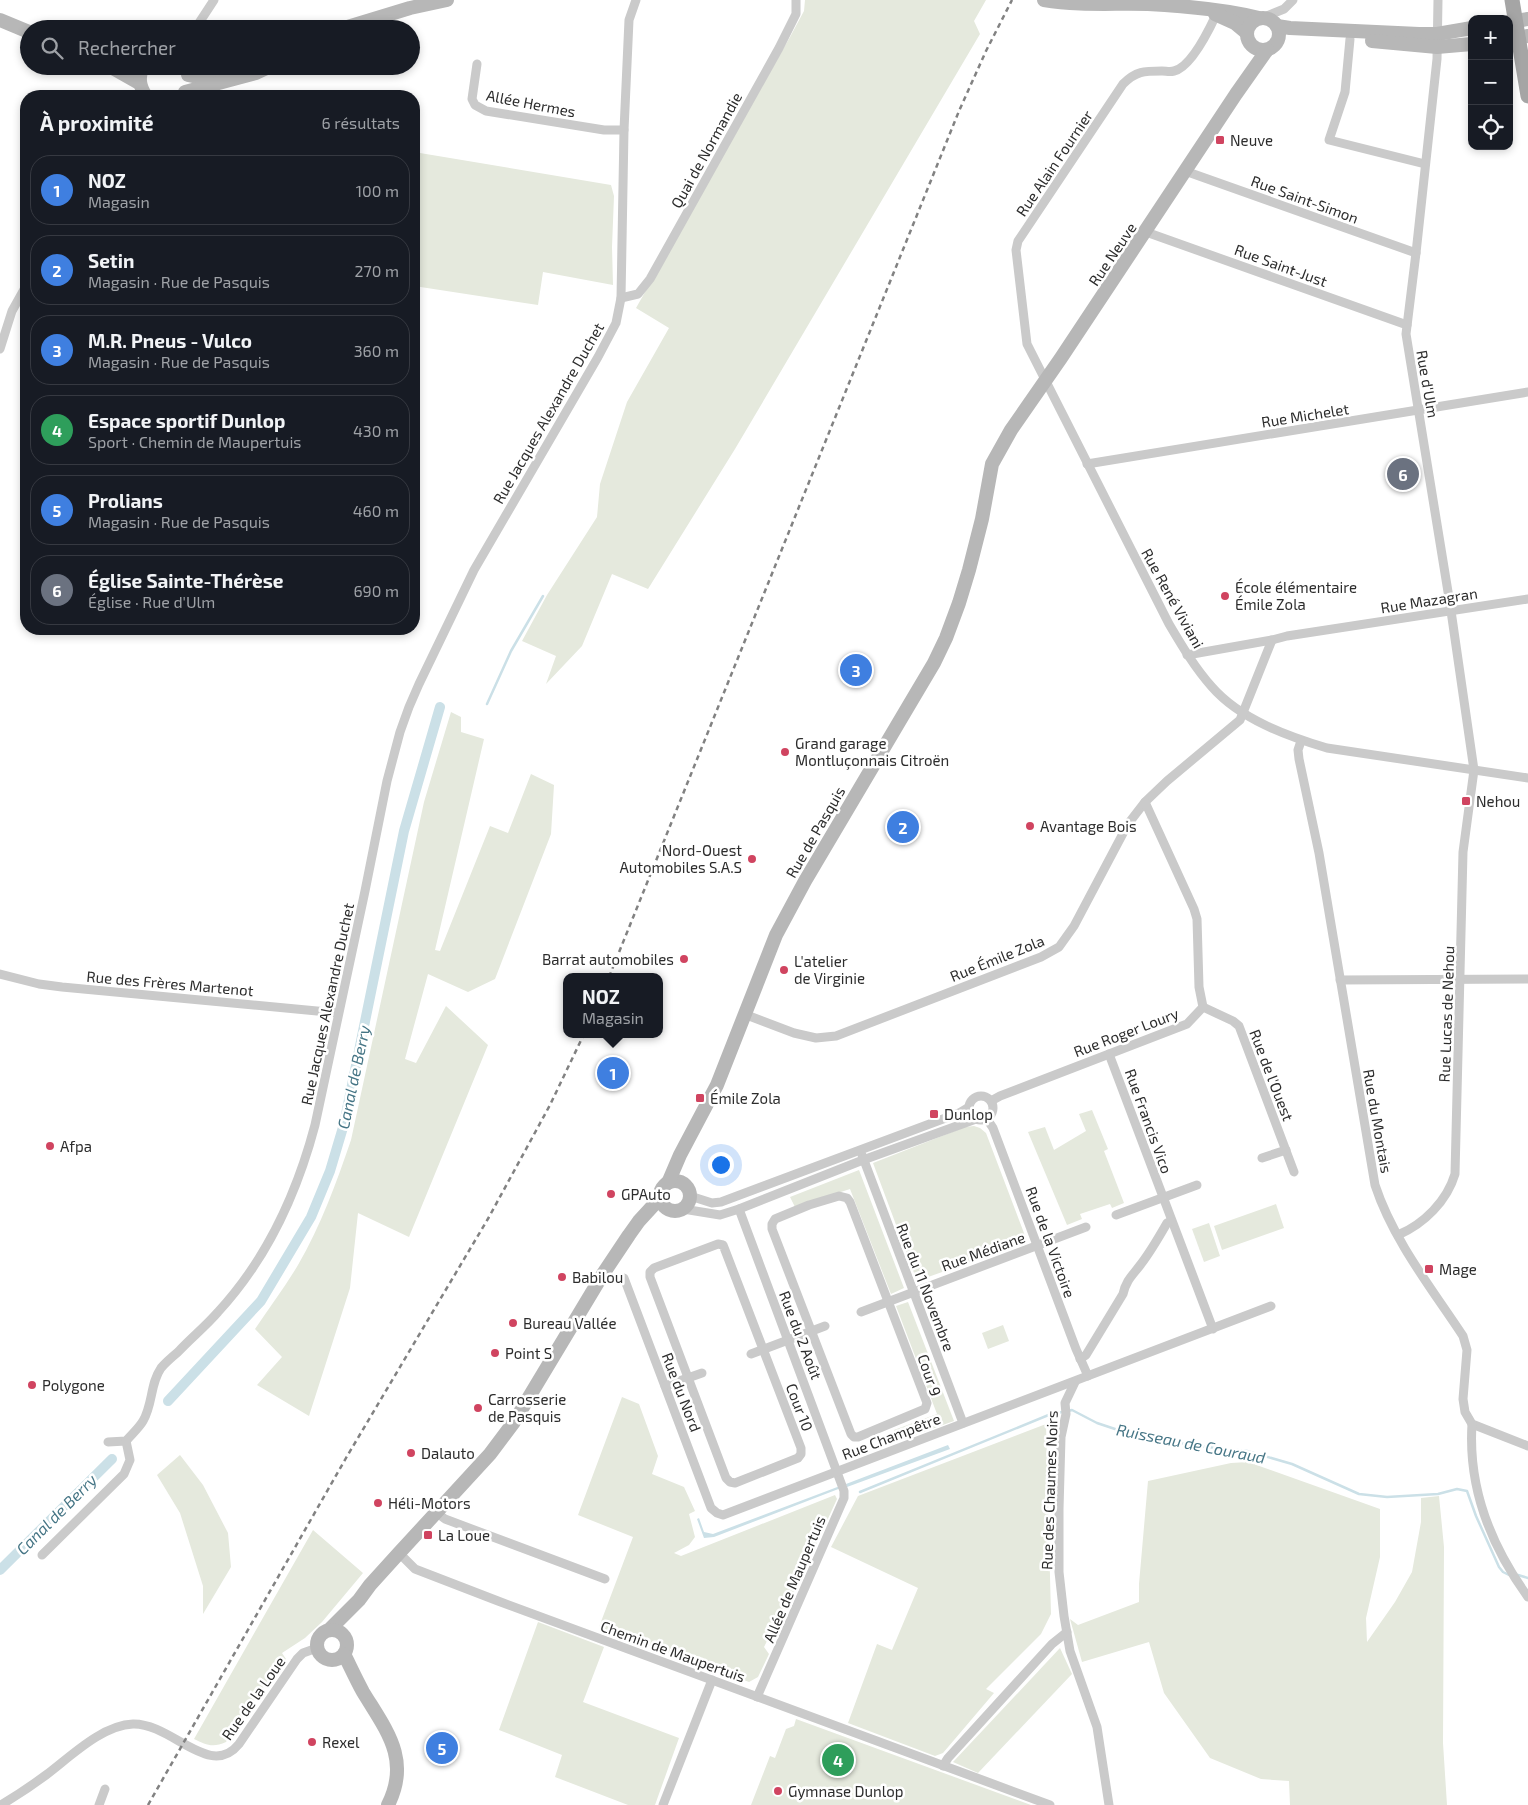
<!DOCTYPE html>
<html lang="fr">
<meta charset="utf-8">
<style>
body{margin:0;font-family:"Exo 2",sans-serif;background:#242831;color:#f1f3f6}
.controls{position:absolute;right:15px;top:15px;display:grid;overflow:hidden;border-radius:10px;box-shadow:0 2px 8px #0003}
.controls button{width:45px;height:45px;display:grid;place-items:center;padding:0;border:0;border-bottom:1px solid #363941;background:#171b24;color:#f1f3f6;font:25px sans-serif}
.you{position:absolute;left:720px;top:1164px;width:18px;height:18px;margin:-12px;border:4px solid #fff;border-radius:50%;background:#1a73e8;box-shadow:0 0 0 8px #1a73e833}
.badge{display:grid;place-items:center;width:32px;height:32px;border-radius:50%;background:#ea580c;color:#fff;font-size:16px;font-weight:700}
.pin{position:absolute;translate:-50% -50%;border:2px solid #fff;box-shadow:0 1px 5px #0006}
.popup{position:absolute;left:563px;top:973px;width:100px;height:65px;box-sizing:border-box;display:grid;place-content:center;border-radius:10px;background:#171b24;filter:drop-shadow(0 1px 4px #0005);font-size:16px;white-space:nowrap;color:#9ea1a6}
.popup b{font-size:19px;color:#f1f3f6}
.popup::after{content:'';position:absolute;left:50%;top:100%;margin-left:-10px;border:10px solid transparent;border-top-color:#171b24}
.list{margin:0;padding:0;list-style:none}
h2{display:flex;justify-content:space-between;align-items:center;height:65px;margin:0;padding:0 20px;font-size:21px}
h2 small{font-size:16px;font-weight:400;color:#9ea1a6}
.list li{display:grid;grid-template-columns:32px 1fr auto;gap:15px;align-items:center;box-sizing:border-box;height:70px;margin:0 10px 10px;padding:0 10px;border:1px solid #363941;border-radius:20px}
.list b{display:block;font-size:19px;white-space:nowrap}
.list p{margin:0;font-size:16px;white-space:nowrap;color:#9ea1a6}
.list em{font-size:16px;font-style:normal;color:#9ea1a6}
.icon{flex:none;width:28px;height:28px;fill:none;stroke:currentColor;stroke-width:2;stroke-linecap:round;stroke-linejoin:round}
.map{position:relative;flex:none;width:1528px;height:1805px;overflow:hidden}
.search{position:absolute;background:#171b24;box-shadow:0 2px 8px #0003;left:20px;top:20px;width:400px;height:55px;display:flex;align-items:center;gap:12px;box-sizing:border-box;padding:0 18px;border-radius:28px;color:#9ea1a6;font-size:19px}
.panel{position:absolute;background:#171b24;box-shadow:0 2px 8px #0003;left:20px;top:90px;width:400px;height:545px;border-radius:20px}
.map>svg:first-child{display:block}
</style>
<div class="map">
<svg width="1528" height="1805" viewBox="0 0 1528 1805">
<rect width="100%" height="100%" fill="#fff"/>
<g fill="#e5e9dd">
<path d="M 805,0 L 986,0 L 974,21 L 980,34 L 735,449 L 648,589 L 612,574 L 582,646 L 546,684 L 556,656 L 522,641 L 547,595 L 597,517 L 600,484 L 627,402 L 669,328 L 636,308 L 790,37 L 804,11 Z"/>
<path d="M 414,152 L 611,185 L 614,196 L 612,247 L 613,285 L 543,272 L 538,305 L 414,286 Z"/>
<path d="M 451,712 L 461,717 L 461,732 L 484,739 L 435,950 L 440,951 L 490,826 L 508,833 L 531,774 L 554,785 L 551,834 L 495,979 L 468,992 L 428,974 L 405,1059 L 416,1063 L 446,1006 L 488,1045 L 409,1237 L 358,1213 L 350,1288 L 309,1416 L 257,1385 L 282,1357 L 255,1329 C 269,1308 285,1287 298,1265 C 321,1225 336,1184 351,1140 L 424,802 Z"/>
<path d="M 1092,1110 L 1108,1149 L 1104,1151 L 1124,1203 L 1112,1208 L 1110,1204 L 1080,1214 L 1082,1219 L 1067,1225 L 1028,1132 L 1045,1127 L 1054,1150 L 1086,1131 L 1079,1114 Z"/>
<path d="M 974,1126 L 980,1128 L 986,1133 L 1027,1241 L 1016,1245 L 1008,1243 L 988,1249 L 984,1257 L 917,1281 L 873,1163 L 965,1127 Z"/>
<path d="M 859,1170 L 904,1288 L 891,1294 L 850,1189 L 795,1207 L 790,1197 Z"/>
<path d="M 1276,1204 L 1284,1228 L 1222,1250 L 1214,1226 Z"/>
<path d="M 1209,1223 L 1220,1256 L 1204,1262 L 1192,1229 Z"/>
<path d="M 908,1302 L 954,1421 L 898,1441 L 894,1430 L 937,1414 L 896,1306 Z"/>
<path d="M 1003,1325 L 1009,1341 L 988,1349 L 982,1333 Z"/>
<path d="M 622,1397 L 639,1404 L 658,1456 L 652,1474 L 684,1487 L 695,1511 L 689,1514 L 695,1537 L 689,1545 L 674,1553 L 681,1556 L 835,1495 L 837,1499 L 787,1608 L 780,1610 L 777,1616 L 782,1621 L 773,1640 L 767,1641 L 764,1647 L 769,1654 L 758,1677 L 749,1682 L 599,1627 L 633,1537 L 578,1515 Z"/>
<path d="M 1046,1424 L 1051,1614 L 1041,1634 L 986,1689 L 994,1693 L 943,1753 L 935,1756 L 848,1723 L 877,1644 L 892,1650 L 918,1588 L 831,1547 L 858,1496 Z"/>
<path d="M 180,1455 L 203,1485 L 228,1533 L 231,1567 L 203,1614 L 203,1586 L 180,1513 L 157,1475 Z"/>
<path d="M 1248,1462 L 1380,1509 L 1380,1557 L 1366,1618 L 1367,1642 L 1395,1602 L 1412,1572 L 1421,1522 L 1421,1498 L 1439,1496 L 1444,1547 L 1443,1743 L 1447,1805 L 1290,1805 L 1289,1781 L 1261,1779 L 1210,1758 L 1164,1693 L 1149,1642 L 1082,1662 L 1070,1619 L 1078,1625 L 1139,1602 L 1139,1584 L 1148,1481 L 1231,1463 Z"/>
<path d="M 313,1530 L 363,1573 L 322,1622 L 305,1638 L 282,1653 L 286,1659 L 284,1662 L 273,1673 L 226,1742 C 213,1748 206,1745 194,1739 Z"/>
<path d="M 538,1622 L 604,1647 L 583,1702 L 679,1738 L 655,1805 L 628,1805 L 555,1777 L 562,1755 L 499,1730 Z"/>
<path d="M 1060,1648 L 1072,1674 L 978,1773 L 953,1762 Z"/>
<path d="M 796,1719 L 1031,1805 L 751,1805 L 770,1756 L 775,1758 L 786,1729 L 794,1726 Z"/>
</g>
<g fill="#cbe0e7">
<path d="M 948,1445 L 950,1449 L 847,1487 L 846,1484 Z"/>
<path d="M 840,1486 L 841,1488 L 714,1537 L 704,1538 L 697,1519 L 699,1518 L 704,1532 L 713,1534 Z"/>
</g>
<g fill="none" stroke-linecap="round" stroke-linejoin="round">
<g stroke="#cbe0e7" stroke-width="2.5">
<path d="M 487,704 L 511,651 L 543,596"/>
<path d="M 1068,1411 L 1072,1410 L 1097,1423 L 1124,1432 L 1161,1435 L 1187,1445 L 1247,1451 L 1292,1464 L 1359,1494 L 1387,1497 L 1438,1494 L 1457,1489 L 1467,1491 L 1476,1516 L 1499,1567 L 1503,1572 L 1509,1575"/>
<path d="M 860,1492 L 1051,1414 L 1063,1412"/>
<path d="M 1518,1575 L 1528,1578"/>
</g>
<g stroke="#cbe0e7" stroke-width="10">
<path d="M 168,1401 L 261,1301 L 311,1217 L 330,1171 L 344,1124 L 404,831 L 440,707"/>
<path d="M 0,1570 L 112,1459"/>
</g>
<g stroke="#cacaca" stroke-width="9">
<path d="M 1216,15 C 1209,30 1191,67 1174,71 C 1170,72 1166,71 1162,71 C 1144,71 1136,71 1123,84 L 1018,241 L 1016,250 L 1027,344 L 1169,624 C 1182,646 1195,668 1212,687 C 1240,719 1287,736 1327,748 L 1528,778"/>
<path d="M 1262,18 L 1284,9 L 1293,0"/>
<path d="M 195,29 L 214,0"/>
<path d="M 1350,39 L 1345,92 L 1329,140 L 1425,164"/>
<path d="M 477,64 L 472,99 L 475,105 L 486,111 L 604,130 L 624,130"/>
<path d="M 1185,171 L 1416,253"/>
<path d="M 1146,232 L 1407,325"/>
<path d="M 621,298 L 638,294 L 650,279 L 779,48 L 796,14 L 796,0"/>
<path d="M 0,349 L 12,311 L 26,286"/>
<path d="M 1087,464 L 1528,392"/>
<path d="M 1187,655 L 1272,640 L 1287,636 L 1528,599"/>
<path d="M 1301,741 L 1298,750 L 1299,759 L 1319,853 L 1375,1185 C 1393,1240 1432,1289 1463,1336 L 1467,1350 L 1463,1399 L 1465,1412 L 1472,1424 L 1528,1446"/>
<path d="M 0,974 L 39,984 L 62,987 L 338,1013"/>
<path d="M 1340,980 L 1528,979"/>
<path d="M 1203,1007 L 1233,1021 L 1239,1026 L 1294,1172"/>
<path d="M 744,1014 L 794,1033 L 816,1038 L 836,1036 L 1041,957 L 1059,947 L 1074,926 L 1128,824 L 1145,802 L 1167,781 L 1240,720 L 1272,640"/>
<path d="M 1109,1054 L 1213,1329"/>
<circle cx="981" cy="1108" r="12"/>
<path d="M 991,1101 L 1000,1096 L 1187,1024 L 1203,1007 L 1199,987 L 1197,919 L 1194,909 L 1145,802"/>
<path d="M 987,1119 L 993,1128 L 1076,1349 L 1088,1376"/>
<path d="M 862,1155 L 963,1423"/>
<path d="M 1262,1158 L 1286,1150"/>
<path d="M 690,1196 L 712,1203 L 721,1202 L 959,1113 L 969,1107"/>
<path d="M 839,1196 L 847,1198 L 850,1202 L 927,1403 L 925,1409 L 858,1437 L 854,1437 L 851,1434 L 772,1229 L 772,1224 L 775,1219 L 809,1205 Z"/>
<path d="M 683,1209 L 720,1215 L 739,1209 L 863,1160 L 976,1119"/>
<path d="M 739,1209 L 844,1491 L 844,1498 L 757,1697"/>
<path d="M 1116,1215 L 1197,1185"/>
<path d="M 1398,1235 C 1424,1224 1447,1201 1455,1174 L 1463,852 L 1474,770 L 1450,604 L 1406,334 L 1416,253 L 1437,59 L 1438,0"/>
<path d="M 718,1244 L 723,1245 L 725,1250 L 801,1448 L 801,1454 L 798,1458 L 735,1483 L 730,1482 L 726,1478 L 650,1277 L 650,1272 L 654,1268 Z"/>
<path d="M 624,1278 L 711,1508 L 717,1513 L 723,1515 L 1271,1306"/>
<path d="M 861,1312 L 1086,1227"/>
<path d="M 751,1354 L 825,1326"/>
<path d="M 1080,1359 L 1086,1355 L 1123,1294 C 1126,1280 1133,1275 1141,1264 C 1151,1251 1159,1237 1167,1223 L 1171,1221"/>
<path d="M 1075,1382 L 1065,1403 L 1066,1414 L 1061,1437 L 1059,1509 L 1059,1572 L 1064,1616 L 1070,1651 L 1097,1727 L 1109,1805"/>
<path d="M 665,1386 L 702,1373"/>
<path d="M 1472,1424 C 1468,1487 1491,1546 1528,1597"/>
<path d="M 108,1442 L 126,1441 C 131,1435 139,1428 143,1421 C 153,1404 150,1384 161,1368 C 166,1362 172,1357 178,1352 C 191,1338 206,1326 218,1312 C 267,1259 297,1193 315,1125 L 365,891 L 387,781 L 400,732 L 409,707 L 419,684 L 474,570 L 598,357 L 616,323 L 621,298 L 624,130 L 629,20 L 636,0"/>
<path d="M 437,1513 L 445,1519 L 605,1579"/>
<path d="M 399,1553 L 415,1569 L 498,1601 L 1050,1805"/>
<path d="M 42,1555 L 124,1474 L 130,1460 L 126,1441"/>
<path d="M 943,1766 L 948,1758 L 1052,1644 L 1067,1632"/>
<path d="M 1,1805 C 16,1796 31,1786 46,1775 C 70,1757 102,1725 133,1724 C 172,1723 210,1780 239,1744 L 297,1659 L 303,1653 L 317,1648"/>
<path d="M 99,1805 L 105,1789"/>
<path d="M 663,1805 L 712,1680"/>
</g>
<g stroke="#b7b7b7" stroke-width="14">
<path d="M 1044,0 C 1078,6 1114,3 1148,4 C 1186,6 1223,9 1259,18"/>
<path d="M 1215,14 L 1235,23 L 1247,33"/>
<circle cx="1263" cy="34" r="16"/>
<path d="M 0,20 L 29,32"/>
<path d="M 1509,22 L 1528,19"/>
<path d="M 1277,26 L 1290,28 L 1419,34 L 1437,34 L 1472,28"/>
<path d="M 341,29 L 410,8 L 447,0"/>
<path d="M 1509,39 L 1528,36"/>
<path d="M 1372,41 L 1437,47 L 1472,44"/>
<path d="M 109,66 L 139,83"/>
<path d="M 143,66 C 138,77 139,86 146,96"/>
<path d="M 188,75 L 207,79 L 220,79"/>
<path d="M 185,92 L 256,73 L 271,66"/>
<circle cx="675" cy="1196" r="15"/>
<path d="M 668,1183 L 680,1155 L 717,1085 L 776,935 L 805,881 L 902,717 L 934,663 L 946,638 L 959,603 L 969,570 L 982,519 L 992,464 L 1011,430 L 1061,358 L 1236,94 L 1267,50"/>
<path d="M 329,1630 L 359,1600 L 370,1585 L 399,1553 L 490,1454 L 514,1422 L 603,1274 L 629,1235 L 639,1221 L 661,1197"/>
<circle cx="332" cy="1645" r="15"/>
<path d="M 344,1654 C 350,1666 356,1679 363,1692 C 386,1730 411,1759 388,1805"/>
</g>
<path stroke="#a5a5a5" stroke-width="15" d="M 1512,0 L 1528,96"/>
<g stroke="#828282" stroke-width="2.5" stroke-dasharray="5 4" stroke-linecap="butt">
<path d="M 609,977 L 959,111 L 986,51 L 1012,0"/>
<path d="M 148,1805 L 346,1458 L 489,1217 L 550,1105 L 584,1034"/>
</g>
</g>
<g fill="#d04460" stroke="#fff" stroke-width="2">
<rect x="1215" y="135" width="10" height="10" rx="2.5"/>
<circle cx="1225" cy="596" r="5"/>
<circle cx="785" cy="752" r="5"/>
<rect x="1461" y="796" width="10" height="10" rx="2.5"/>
<circle cx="1030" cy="826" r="5"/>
<circle cx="752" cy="859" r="5"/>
<circle cx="684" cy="959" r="5"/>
<circle cx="784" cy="970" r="5"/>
<rect x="695" y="1093" width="10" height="10" rx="2.5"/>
<rect x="929" y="1109" width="10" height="10" rx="2.5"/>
<circle cx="50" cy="1146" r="5"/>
<circle cx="611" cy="1194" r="5"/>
<rect x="1424" y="1264" width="10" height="10" rx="2.5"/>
<circle cx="562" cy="1277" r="5"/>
<circle cx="513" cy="1323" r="5"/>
<circle cx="495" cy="1353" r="5"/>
<circle cx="32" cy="1385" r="5"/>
<circle cx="478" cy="1408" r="5"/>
<circle cx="411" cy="1453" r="5"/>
<circle cx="378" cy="1503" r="5"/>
<rect x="423" y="1530" width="10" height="10" rx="2.5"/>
<circle cx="312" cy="1742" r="5"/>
<circle cx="778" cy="1791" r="5"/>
</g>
<g text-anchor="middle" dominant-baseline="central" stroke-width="5" stroke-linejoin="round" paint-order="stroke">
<g font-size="15" fill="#2d2d2d" stroke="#fff">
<text transform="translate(531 103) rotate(11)">Allée Hermes</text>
<text transform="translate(706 150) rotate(-61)">Quai de Normandie</text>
<text transform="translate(1054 163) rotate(-56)">Rue Alain Fournier</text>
<text transform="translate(1305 199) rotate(20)">Rue Saint-Simon</text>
<text transform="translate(1112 254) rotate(-56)">Rue Neuve</text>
<text transform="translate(1281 265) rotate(20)">Rue Saint-Just</text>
<text transform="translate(1428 384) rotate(80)">Rue d'Ulm</text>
<text transform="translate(548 413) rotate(-60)">Rue Jacques Alexandre Duchet</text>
<text transform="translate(1305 415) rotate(-9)">Rue Michelet</text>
<text transform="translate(1173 598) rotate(61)">Rue René Viviani</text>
<text transform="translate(1429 600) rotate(-9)">Rue Mazagran</text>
<text transform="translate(815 832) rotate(-60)">Rue de Pasquis</text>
<text transform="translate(997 958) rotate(-22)">Rue Émile Zola</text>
<text transform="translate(170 983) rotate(5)">Rue des Frères Martenot</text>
<text transform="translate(327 1004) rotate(-78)">Rue Jacques Alexandre Duchet</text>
<text transform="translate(1446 1014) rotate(-88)">Rue Lucas de Nehou</text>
<text transform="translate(1126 1032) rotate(-21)">Rue Roger Loury</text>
<text transform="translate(1272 1075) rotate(69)">Rue de l'Ouest</text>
<text transform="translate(1149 1121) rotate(70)">Rue Francis Vico</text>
<text transform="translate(1378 1121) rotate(80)">Rue du Montais</text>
<text transform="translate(1051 1242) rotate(70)">Rue de la Victoire</text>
<text transform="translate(983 1251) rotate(-20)">Rue Médiane</text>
<text transform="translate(926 1287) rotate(69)">Rue du 11 Novembre</text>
<text transform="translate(801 1335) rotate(69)">Rue du 2 Août</text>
<text transform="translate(930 1375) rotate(71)">Cour 9</text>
<text transform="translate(682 1392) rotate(69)">Rue du Nord</text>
<text transform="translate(800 1407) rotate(69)">Cour 10</text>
<text transform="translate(891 1436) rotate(-21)">Rue Champêtre</text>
<text transform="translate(1049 1490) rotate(-88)">Rue des Chaumes Noirs</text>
<text transform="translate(794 1579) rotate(-67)">Allée de Maupertuis</text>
<text transform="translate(673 1651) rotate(20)">Chemin de Maupertuis</text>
<text transform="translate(253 1698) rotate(-55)">Rue de la Loue</text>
</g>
<g font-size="15" fill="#2d2d2d" stroke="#fff" text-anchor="start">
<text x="1230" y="140">Neuve</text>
<text x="1235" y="587">École élémentaire<tspan x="1235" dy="17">Émile Zola</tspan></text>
<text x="795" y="743">Grand garage<tspan x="795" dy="17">Montluçonnais Citroën</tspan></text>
<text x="1476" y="801">Nehou</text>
<text x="1040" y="826">Avantage Bois</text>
<text x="742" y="850" text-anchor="end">Nord-Ouest<tspan x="742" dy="17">Automobiles S.A.S</tspan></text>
<text x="674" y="959" text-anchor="end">Barrat automobiles</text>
<text x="794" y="961">L'atelier<tspan x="794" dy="17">de Virginie</tspan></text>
<text x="710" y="1098">Émile Zola</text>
<text x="944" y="1114">Dunlop</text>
<text x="60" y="1146">Afpa</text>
<text x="621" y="1194">GPAuto</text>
<text x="1439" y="1269">Mage</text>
<text x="572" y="1277">Babilou</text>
<text x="523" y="1323">Bureau Vallée</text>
<text x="505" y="1353">Point S</text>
<text x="42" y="1385">Polygone</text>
<text x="488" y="1399">Carrosserie<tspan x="488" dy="17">de Pasquis</tspan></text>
<text x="421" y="1453">Dalauto</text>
<text x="388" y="1503">Héli-Motors</text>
<text x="438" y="1535">La Loue</text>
<text x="322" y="1742">Rexel</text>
<text x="788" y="1791">Gymnase Dunlop</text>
</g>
<g font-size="16" font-style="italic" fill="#457585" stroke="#fff">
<text transform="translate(353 1077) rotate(-78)">Canal de Berry</text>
<text transform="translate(1191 1443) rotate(11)">Ruisseau de Couraud</text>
<text transform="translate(56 1514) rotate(-45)">Canal de Berry</text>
</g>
</g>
</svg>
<div class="controls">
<button>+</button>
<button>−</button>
<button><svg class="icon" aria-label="locate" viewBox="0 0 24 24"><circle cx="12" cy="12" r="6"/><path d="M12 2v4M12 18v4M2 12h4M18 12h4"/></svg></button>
</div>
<div class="you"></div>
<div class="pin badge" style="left:613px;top:1073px;background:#3f7fe0">1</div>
<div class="popup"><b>NOZ</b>Magasin</div>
<div class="pin badge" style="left:903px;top:827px;background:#3f7fe0">2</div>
<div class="pin badge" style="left:856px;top:670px;background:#3f7fe0">3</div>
<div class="pin badge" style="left:838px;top:1760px;background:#2e9e5b">4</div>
<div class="pin badge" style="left:442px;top:1748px;background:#3f7fe0">5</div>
<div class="pin badge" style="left:1403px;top:474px;background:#6b7280">6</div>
<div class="search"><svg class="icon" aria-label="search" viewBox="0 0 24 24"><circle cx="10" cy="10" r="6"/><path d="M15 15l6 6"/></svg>Rechercher</div>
<section class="panel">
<h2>À proximité<small>6 résultats</small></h2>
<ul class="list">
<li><span class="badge" style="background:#3f7fe0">1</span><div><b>NOZ</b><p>Magasin</p></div><em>100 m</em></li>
<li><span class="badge" style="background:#3f7fe0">2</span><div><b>Setin</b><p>Magasin · Rue de Pasquis</p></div><em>270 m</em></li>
<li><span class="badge" style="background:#3f7fe0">3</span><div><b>M.R. Pneus - Vulco</b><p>Magasin · Rue de Pasquis</p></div><em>360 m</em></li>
<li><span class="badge" style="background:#2e9e5b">4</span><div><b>Espace sportif Dunlop</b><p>Sport · Chemin de Maupertuis</p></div><em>430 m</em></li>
<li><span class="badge" style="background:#3f7fe0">5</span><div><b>Prolians</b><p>Magasin · Rue de Pasquis</p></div><em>460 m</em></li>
<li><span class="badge" style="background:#6b7280">6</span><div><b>Église Sainte-Thérèse</b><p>Église · Rue d'Ulm</p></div><em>690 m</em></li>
</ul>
</section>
</div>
